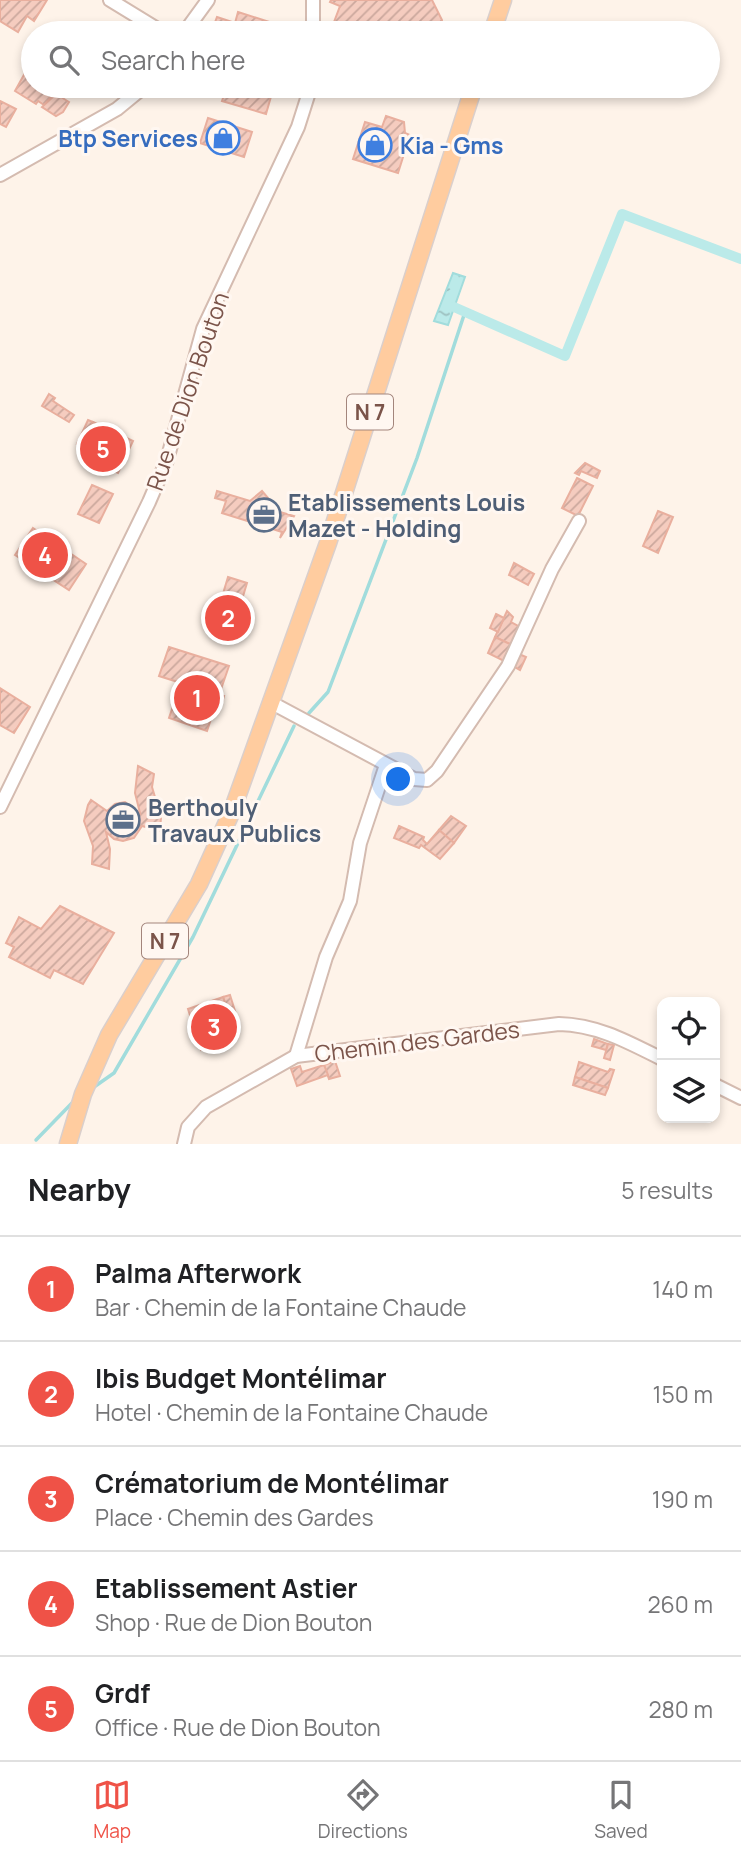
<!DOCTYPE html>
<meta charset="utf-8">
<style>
body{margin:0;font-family:Manrope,sans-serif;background:#f6f6f6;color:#202124}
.controls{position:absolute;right:21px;bottom:21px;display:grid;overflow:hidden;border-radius:14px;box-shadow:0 4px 10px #0003}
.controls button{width:63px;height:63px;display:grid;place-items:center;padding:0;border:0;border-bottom:2px solid #e0e0e0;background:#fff;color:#202124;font:35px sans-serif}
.you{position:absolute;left:399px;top:780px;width:24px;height:24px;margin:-18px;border:5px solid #fff;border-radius:50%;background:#1a73e8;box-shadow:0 0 0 10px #1a73e833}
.badge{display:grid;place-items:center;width:46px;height:46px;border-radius:50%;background:#ef5247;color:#fff;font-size:23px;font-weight:700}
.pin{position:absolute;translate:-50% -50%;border:4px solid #fff;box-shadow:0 2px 7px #0006}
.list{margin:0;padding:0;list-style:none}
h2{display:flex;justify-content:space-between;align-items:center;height:91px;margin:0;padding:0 28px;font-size:30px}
h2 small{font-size:23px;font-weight:400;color:#757577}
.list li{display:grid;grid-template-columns:46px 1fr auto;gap:21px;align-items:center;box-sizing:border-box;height:105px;padding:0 28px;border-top:2px solid #e0e0e0}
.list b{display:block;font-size:26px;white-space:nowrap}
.list p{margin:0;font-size:23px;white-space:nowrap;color:#757577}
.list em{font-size:23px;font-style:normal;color:#757577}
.icon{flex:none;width:38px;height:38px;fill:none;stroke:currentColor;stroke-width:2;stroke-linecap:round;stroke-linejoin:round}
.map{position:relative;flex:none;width:741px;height:1144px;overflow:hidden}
.search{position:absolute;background:#fff;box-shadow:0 4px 10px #0003;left:21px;right:21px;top:21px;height:77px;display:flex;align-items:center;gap:18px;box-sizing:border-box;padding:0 24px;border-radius:38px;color:#757577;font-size:26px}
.sheet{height:616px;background:#fff}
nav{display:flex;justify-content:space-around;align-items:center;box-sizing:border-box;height:98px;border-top:2px solid #e0e0e0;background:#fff;font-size:19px;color:#757577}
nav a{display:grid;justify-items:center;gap:4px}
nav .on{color:#ef5247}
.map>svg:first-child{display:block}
</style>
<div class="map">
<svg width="741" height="1144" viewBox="0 0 741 1144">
<defs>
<pattern id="water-ripples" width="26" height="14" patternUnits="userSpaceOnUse" patternTransform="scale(1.75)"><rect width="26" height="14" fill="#bbeae9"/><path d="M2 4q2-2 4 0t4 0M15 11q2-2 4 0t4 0" fill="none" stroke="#9dc0bf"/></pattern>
<pattern id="building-hatch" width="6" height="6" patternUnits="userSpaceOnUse" patternTransform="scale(1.75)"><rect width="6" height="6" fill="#f5ccbf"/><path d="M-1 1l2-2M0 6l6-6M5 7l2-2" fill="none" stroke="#cba89d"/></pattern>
</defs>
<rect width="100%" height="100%" fill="#fef3e9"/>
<path fill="url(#water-ripples)" stroke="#a1dcdc" stroke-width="2" d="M 453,273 L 465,277 L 448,325 L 434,321 Z"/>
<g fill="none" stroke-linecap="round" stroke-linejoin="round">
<g stroke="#a1dcdc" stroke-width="3.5">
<path d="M 309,713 L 328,692 L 417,458 L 465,312"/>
<path d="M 94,1087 L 114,1073 L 193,937 L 294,726"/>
<path d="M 36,1140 L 72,1103"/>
</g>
<path stroke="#bbeae9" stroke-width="10" d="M 454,307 L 565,356 L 622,214 L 741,259"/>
</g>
<g fill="url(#building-hatch)" stroke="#e9af9e" stroke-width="2">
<path d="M 0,0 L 47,0 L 34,21 L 27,16 L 18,32 L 0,21 Z"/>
<path d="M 331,0 L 432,0 L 442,20 L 438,33 L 350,33 L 351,27 L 334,22 L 340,6 L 330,2 Z"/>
<path d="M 238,12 L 276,24 L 281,32 L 266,33 L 235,23 Z"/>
<path d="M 217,17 L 235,23 L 266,33 L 211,33 Z"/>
<path d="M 26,71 L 33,75 L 33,86 L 52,86 L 58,89 L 44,105 L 38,101 L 36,104 L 15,91 Z"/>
<path d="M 227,86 L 274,86 L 266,114 L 222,101 Z"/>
<path d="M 56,94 L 69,102 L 63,112 L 56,116 L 42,107 Z"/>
<path d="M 0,101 L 16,109 L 6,127 L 0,124 Z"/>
<path d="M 386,116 L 404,122 L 405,133 L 410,135 L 398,173 L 353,159 L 365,122 L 382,127 Z"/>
<path d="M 208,118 L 252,132 L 244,157 L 200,143 Z"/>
<path d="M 49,394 L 55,398 L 53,401 L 74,415 L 69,422 L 42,406 Z"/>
<path d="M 88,420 L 93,422 L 82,446 L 77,444 Z"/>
<path d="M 93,422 L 133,441 L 118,473 L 78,454 Z"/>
<path d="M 585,463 L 600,471 L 597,478 L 581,471 L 579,475 L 575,473 Z"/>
<path d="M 577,478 L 593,486 L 578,516 L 562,508 Z"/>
<path d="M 92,485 L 113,494 L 99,523 L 78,514 Z"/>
<path d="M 217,491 L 250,501 L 262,491 L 280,512 L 294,516 L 280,538 L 282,532 L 222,513 L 226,501 L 215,498 Z"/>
<path d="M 658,511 L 673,517 L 658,553 L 643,546 Z"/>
<path d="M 33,528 L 86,564 L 69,590 L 15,555 Z"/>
<path d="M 514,563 L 534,574 L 528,585 L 509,575 Z"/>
<path d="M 228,577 L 247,583 L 235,623 L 237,627 L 230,641 L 211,635 L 213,619 L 216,617 Z"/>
<path d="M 507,611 L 513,617 L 511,622 L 520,627 L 512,645 L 495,637 Z"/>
<path d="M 496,614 L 504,618 L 498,632 L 490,628 Z"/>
<path d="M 495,637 L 512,645 L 504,661 L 488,653 Z"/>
<path d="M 169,647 L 229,666 L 219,695 L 224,696 L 219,712 L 214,710 L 207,731 L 169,718 L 181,683 L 159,676 Z"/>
<path d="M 519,654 L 526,657 L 520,670 L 513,666 Z"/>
<path d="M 0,688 L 30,707 L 14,733 L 0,725 Z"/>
<path d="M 138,766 L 154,774 L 152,787 L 161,817 L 160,831 L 142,826 L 134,838 L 123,841 L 114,839 L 106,832 L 110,849 L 109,869 L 92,864 L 93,846 L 84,821 L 88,805 L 91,800 L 107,811 L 115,804 L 125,802 L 140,813 L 135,793 Z"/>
<path d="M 451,816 L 466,826 L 454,843 L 439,830 Z"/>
<path d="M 399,826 L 424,837 L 423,840 L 427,844 L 439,830 L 454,843 L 440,859 L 421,845 L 419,848 L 394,838 Z"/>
<path d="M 60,906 L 114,933 L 83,984 L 54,970 L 50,978 L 9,957 L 14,947 L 6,943 L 19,917 L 41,929 Z"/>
<path d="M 230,995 L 236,1014 L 230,1016 L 223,997 Z"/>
<path d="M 223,997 L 237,1038 L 201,1050 L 188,1009 Z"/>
<path d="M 594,1039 L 608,1044 L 606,1050 L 592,1046 Z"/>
<path d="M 608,1044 L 614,1045 L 610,1060 L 604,1058 Z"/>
<path d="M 335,1061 L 340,1076 L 329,1079 L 324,1065 Z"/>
<path d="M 579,1062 L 608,1072 L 610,1069 L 614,1070 L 608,1088 L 575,1077 Z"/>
<path d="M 324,1065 L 328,1075 L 297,1086 L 291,1069 L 300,1066 L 302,1072 Z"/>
<path d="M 575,1077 L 608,1088 L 605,1095 L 573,1085 Z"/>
</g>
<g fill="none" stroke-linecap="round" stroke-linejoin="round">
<defs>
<g id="minor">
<path d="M 110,0 L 164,33"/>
<path d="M 313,0 L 313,33"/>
<path d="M 184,33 L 208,0"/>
<path d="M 0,175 L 117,109 L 145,86"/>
<path d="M 270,702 L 414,779 L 427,780 L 437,771 L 508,666 L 552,569 L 579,521"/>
<path d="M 0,807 L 149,502 L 167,460 L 203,329 L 298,127 L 311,86"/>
<path d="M 296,1056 L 326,957 L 350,901 L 360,843 L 386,765"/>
<path d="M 715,1085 L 741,1098"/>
<path d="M 184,1144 L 188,1127 L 206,1107 L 296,1056 L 559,1024 C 598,1025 628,1042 662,1059"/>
</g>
<g id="major">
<path d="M 492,33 L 503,0"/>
<path d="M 68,1144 L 83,1094 L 109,1035 L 199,884 L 232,811 L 328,543 L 474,86"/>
</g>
</defs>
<use href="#minor" stroke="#d4bbb0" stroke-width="16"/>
<use href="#major" stroke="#dacfcc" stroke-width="19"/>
<use href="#minor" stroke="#fff" stroke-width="12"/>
<use href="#major" stroke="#ffcc9f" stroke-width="16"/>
</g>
<defs>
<symbol id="shop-ring" viewBox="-11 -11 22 22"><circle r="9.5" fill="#fff7f1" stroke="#3f7fe0" stroke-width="1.5"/><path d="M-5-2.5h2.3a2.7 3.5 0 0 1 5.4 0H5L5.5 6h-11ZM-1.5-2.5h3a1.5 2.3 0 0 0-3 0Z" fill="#3f7fe0"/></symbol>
<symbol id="office-ring" viewBox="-11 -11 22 22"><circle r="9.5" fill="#fff7f1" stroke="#5c6f8a" stroke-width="1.5"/><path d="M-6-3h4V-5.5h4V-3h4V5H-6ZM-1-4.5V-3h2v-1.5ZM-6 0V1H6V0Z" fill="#5c6f8a"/></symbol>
</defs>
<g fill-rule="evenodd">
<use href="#shop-ring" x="204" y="119" width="38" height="38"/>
<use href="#shop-ring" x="356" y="126" width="38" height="38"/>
<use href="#office-ring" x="245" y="496" width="38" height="38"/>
<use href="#office-ring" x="104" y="801" width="38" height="38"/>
</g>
<g text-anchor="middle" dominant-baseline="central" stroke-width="6" stroke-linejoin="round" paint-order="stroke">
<g fill="#fff7f1" stroke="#a3857c" stroke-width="2">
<rect x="347" y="394.5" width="46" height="35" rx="5"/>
<rect x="142" y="923.5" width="46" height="35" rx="5"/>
</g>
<g font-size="21" font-weight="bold" fill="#7b544a">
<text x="370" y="412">N 7</text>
<text x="165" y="941">N 7</text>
</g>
<g font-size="23" font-weight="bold" fill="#366cbe" stroke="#fff7f1" text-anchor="end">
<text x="198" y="138">Btp Services</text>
<text x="400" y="145" text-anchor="start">Kia - Gms</text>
</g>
<g font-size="23" fill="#7b544a" stroke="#fff7f1">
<text transform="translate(187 391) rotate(-71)">Rue de Dion Bouton</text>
<text transform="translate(417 1041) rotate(-7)">Chemin des Gardes</text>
</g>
<g font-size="23" font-weight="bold" fill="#4e5e75" stroke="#fff7f1" text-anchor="start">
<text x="288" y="502">Etablissements Louis<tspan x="288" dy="26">Mazet - Holding</tspan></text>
<text x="148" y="807">Berthouly<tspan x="148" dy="26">Travaux Publics</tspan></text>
</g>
</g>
</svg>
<div class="controls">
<button><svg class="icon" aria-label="locate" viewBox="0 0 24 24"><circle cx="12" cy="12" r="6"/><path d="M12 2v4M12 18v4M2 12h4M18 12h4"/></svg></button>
<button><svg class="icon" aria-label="layers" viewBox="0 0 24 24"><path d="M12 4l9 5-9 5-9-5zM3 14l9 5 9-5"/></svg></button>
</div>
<div class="you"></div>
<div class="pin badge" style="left:197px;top:698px">1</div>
<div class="pin badge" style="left:228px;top:618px">2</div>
<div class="pin badge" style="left:214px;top:1027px">3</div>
<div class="pin badge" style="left:45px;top:555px">4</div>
<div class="pin badge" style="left:103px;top:449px">5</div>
<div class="search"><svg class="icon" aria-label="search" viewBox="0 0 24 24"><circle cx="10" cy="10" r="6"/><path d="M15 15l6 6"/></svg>Search here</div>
</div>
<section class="sheet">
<h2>Nearby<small>5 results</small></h2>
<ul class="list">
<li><span class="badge">1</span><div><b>Palma Afterwork</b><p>Bar · Chemin de la Fontaine Chaude</p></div><em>140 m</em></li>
<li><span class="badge">2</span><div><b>Ibis Budget Montélimar</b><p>Hotel · Chemin de la Fontaine Chaude</p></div><em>150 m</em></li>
<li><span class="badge">3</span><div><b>Crématorium de Montélimar</b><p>Place · Chemin des Gardes</p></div><em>190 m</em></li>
<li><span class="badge">4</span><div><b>Etablissement Astier</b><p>Shop · Rue de Dion Bouton</p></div><em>260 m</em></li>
<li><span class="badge">5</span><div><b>Grdf</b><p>Office · Rue de Dion Bouton</p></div><em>280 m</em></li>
</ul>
</section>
<nav>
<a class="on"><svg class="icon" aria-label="map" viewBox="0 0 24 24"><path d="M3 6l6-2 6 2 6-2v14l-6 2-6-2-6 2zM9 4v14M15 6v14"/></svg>Map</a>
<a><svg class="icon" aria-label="directions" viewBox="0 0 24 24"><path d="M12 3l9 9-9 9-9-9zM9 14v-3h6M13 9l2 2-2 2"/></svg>Directions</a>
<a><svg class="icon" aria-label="saved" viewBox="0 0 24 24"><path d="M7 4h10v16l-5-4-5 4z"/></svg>Saved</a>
</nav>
